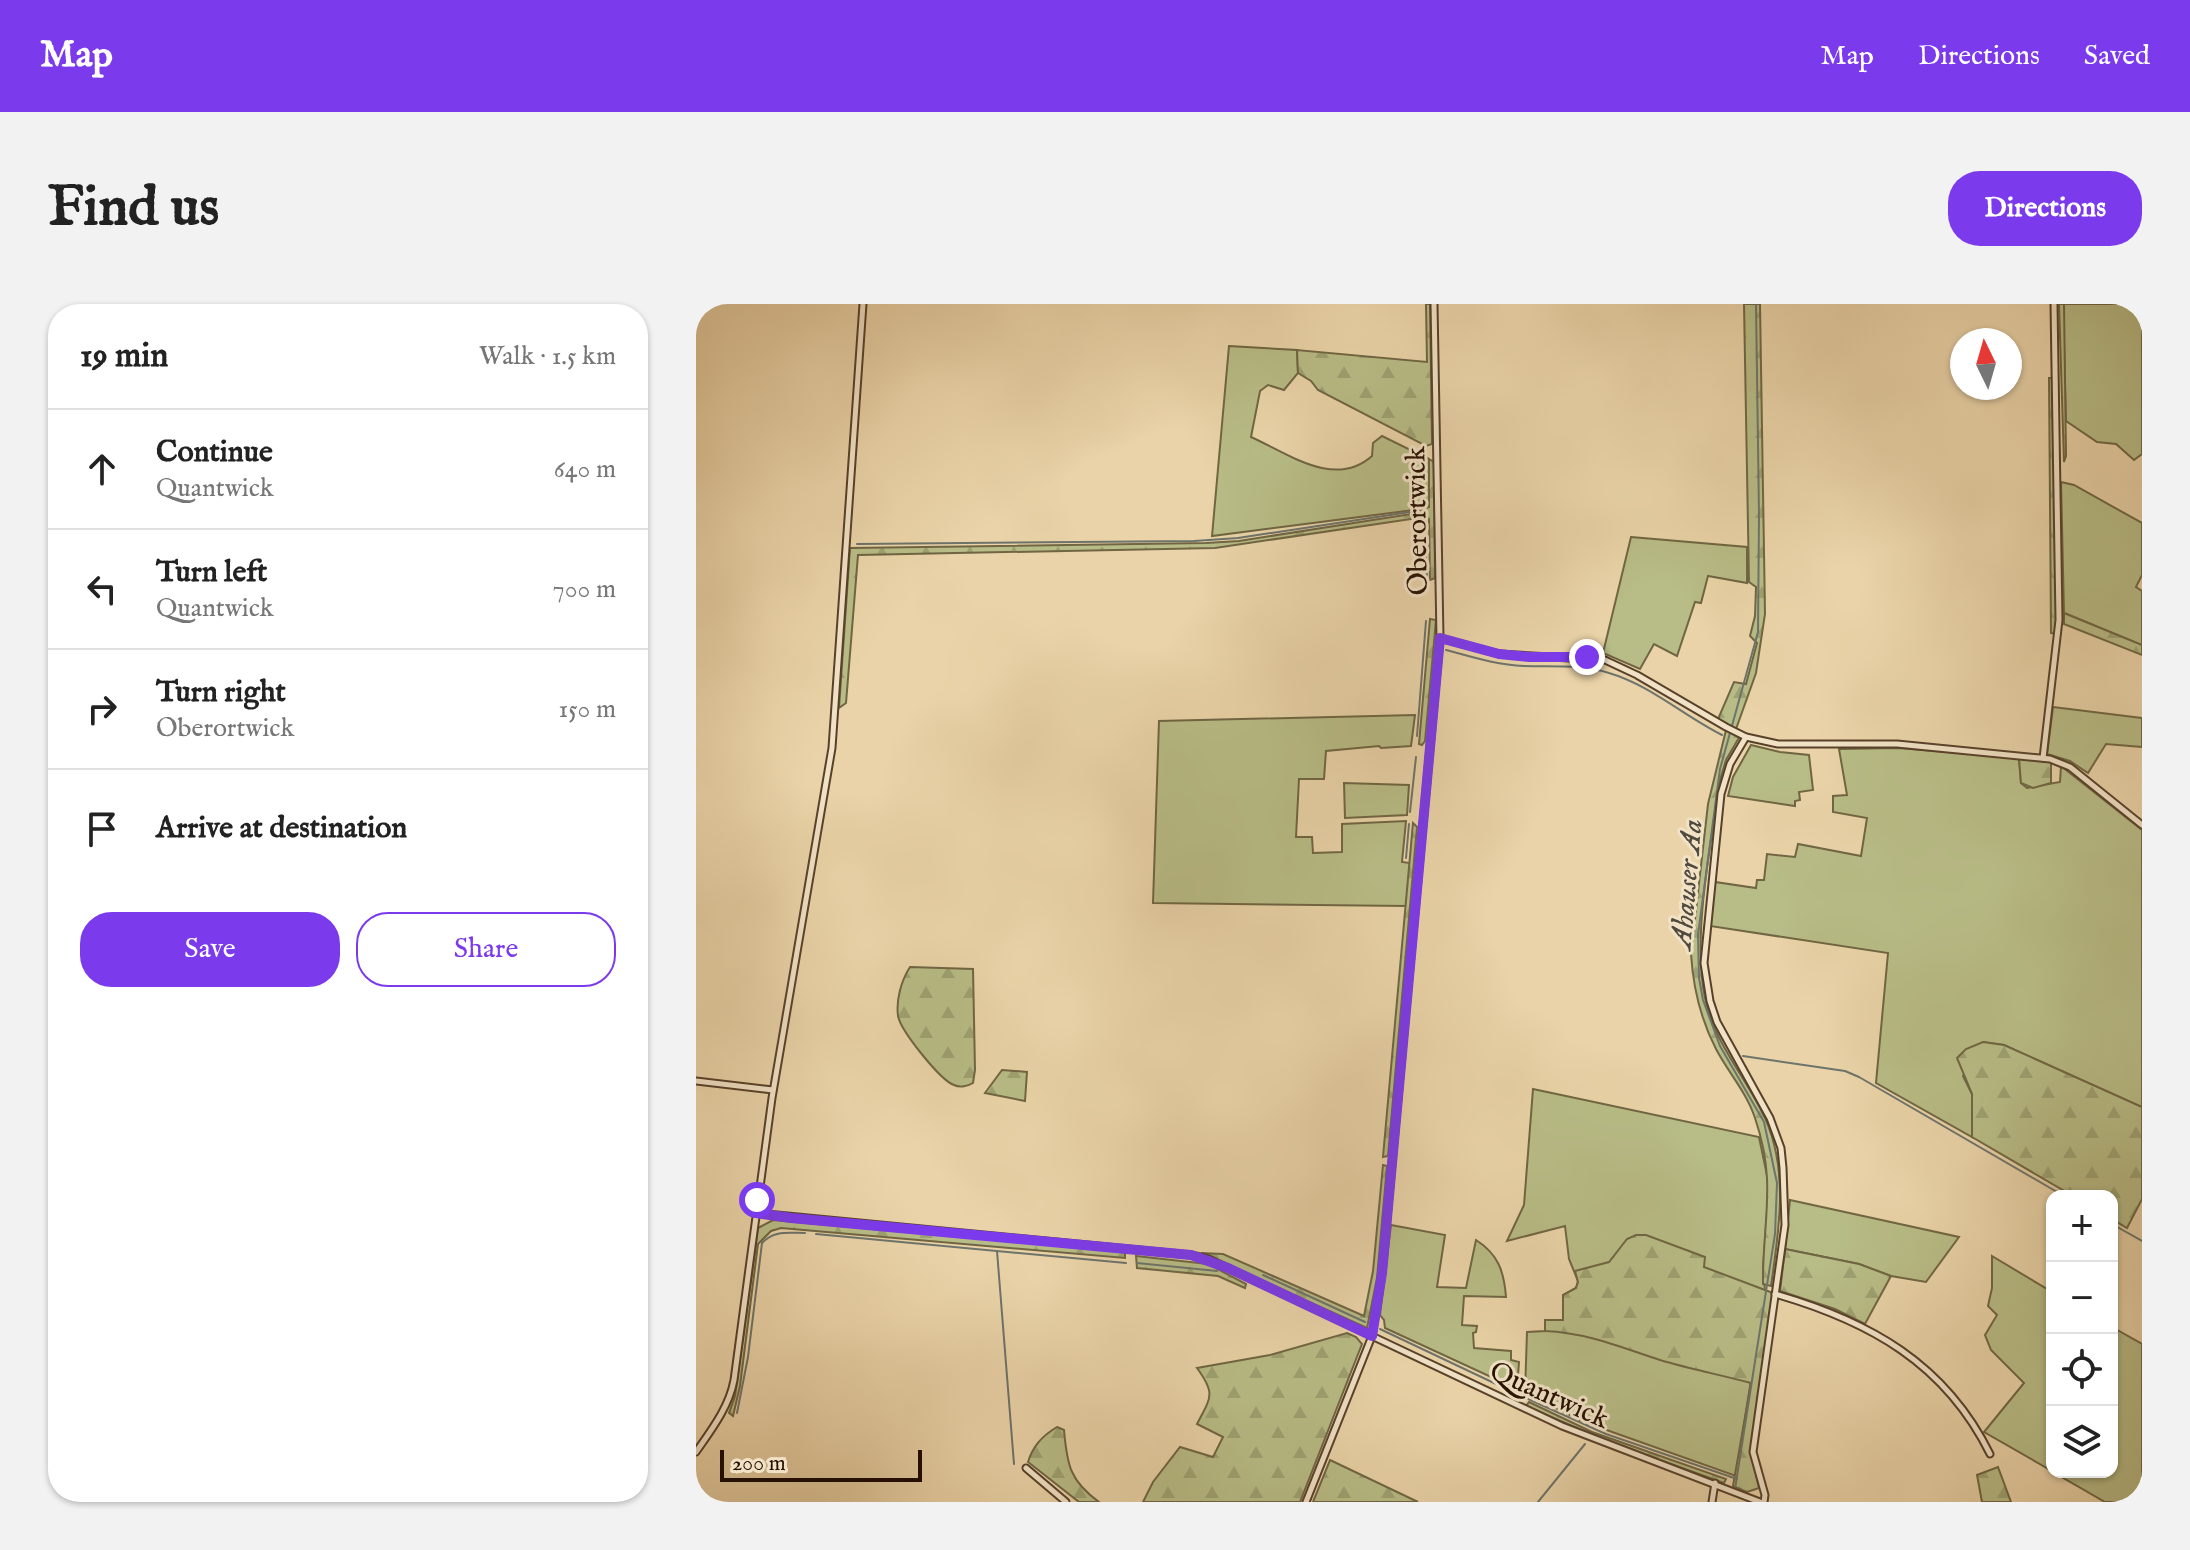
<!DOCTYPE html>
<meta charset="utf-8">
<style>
body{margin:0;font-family:"IM FELL English",serif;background:#f2f2f2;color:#222}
.controls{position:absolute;right:24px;bottom:24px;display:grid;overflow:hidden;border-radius:16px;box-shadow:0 2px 6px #0004}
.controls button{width:72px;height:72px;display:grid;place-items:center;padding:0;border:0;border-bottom:2px solid #e0e0e0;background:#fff;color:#222;font:40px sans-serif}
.compass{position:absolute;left:1254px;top:24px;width:72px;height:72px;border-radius:50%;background:#fff;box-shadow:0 2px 6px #0004;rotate:355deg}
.scale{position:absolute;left:24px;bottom:20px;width:202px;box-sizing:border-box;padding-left:8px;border:4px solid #281000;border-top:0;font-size:22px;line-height:28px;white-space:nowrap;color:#281000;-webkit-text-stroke:6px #f1e2c6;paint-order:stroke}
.stop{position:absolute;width:24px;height:24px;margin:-18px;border:6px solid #7c3aed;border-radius:50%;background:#fff}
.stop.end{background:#7c3aed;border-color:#fff;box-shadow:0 2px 8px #0008}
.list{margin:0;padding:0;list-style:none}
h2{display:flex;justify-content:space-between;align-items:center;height:104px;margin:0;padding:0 32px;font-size:34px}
h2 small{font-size:26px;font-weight:400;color:#767676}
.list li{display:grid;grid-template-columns:52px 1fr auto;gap:24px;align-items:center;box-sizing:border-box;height:120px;padding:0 32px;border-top:2px solid #e0e0e0}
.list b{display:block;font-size:30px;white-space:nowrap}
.list p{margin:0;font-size:26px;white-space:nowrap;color:#767676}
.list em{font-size:26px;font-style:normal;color:#767676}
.actions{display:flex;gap:16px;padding:24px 32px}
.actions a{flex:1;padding:18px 0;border:2px solid #7c3aed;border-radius:32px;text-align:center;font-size:28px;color:#7c3aed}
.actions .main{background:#7c3aed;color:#fff}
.icon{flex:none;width:44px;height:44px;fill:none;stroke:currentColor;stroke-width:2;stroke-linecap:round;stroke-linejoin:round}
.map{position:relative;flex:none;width:1446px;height:1198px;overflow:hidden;border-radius:32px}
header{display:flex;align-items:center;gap:48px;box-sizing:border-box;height:112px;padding:0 40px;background:#7c3aed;color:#fff}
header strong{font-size:38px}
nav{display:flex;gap:44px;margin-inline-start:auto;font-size:28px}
.intro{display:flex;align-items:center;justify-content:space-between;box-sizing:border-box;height:192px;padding:0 48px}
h1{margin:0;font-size:56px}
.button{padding:20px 36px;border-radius:32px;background:#7c3aed;color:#fff;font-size:28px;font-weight:700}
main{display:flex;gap:48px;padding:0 48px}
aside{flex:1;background:#fff;border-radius:32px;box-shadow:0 2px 6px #0004}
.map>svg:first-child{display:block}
</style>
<header>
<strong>Map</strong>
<nav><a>Map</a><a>Directions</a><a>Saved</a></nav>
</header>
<div class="intro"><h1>Find us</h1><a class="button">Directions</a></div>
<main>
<aside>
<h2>19 min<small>Walk · 1.5 km</small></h2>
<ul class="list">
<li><svg class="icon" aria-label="ahead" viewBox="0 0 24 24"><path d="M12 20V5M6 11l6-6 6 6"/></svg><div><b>Continue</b><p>Quantwick</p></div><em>640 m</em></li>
<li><svg class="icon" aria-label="left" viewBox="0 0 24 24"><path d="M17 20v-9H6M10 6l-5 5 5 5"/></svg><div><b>Turn left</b><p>Quantwick</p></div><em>700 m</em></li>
<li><svg class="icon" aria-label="right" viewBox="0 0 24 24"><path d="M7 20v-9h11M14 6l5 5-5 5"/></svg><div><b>Turn right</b><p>Oberortwick</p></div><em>150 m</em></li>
<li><svg class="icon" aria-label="arrive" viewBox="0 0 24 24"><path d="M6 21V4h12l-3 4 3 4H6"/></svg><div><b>Arrive at destination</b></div></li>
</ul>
<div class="actions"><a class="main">Save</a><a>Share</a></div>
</aside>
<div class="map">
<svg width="1446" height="1198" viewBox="0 0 1446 1198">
<defs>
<pattern id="forest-firs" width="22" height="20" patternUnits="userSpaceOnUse" patternTransform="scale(2)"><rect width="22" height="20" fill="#b8bc86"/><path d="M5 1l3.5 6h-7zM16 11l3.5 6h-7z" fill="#9ea172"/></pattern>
</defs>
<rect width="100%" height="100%" fill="#ead3a8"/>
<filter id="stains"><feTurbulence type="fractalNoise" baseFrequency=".0025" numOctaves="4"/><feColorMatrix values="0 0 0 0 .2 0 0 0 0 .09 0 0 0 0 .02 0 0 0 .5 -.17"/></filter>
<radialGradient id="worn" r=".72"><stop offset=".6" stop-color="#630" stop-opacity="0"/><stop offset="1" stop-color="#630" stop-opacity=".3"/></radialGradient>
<g fill="#b8bc86" stroke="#706643" stroke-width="2">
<path d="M 1367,0 L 1446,0 L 1446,150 L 1438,156 L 1420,140 L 1401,138 L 1370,117 Z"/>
<path d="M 533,42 L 601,46 L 602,69 L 588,86 L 572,81 L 564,87 L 555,133 C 593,150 639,185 676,152 L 677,139 L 686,132 L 733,155 L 733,204 L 516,232 Z"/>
<path d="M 1365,178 L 1378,181 L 1446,219 L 1446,271 L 1440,283 L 1446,287 L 1446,341 L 1368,309 Z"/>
<path d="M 935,233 L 1051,243 L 1051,279 L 1012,272 L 1005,299 L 999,298 L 981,352 L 958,340 L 944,365 L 907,349 Z"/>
<path d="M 1357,403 L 1446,414 L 1446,443 L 1410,440 L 1392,469 L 1374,457 L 1351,450 Z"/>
<path d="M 719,411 L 715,442 L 685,444 L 683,442 L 630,447 L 628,475 L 603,475 L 600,533 L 616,533 L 617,549 L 646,548 L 646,520 L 710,517 L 706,558 L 714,559 L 710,602 L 457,599 L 463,417 Z"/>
<path d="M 1055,441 L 1084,448 L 1113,451 L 1117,486 L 1103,488 L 1104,496 L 1099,497 L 1099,502 L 1032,492 L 1037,473 Z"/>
<path d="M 1203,444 L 1323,454 L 1325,479 L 1331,484 L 1364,478 L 1365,462 L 1446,526 L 1446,803 L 1308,741 L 1287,738 L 1267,772 L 1276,790 L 1276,833 L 1180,779 L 1192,649 L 1014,622 L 1019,578 L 1060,584 L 1061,576 L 1068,576 L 1071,550 L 1099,553 L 1102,540 L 1165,552 L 1171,514 L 1137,508 L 1137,492 L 1151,491 L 1143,445 Z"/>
<path d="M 648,479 L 713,481 L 711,511 L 649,514 Z"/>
<path d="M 837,785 L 1063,833 L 1073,881 L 1067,964 L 1069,987 L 1040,1172 L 888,1118 L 829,1089 L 831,1028 L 849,1027 L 849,1016 L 867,1016 L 867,991 L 880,984 L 882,977 L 873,955 L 869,922 L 811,937 L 828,901 Z"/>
<path d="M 1094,896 L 1263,933 L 1230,978 L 1195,972 L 1163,960 L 1089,945 Z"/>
<path d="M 695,921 L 749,931 L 741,983 L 770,984 L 780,936 C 802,950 808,967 810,993 L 768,992 L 766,1021 L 781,1022 L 780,1028 L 777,1029 L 778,1044 L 815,1047 L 815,1056 L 823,1058 L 821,1085 L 689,1024 L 688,1016 L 684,1011 Z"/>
<path d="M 1296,952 L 1356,988 L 1356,1167 L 1288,1128 L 1328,1079 L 1295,1046 L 1289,1031 L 1301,1011 L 1292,1002 L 1296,984 Z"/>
<path d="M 1416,1023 L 1446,1040 L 1446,1198 L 1409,1198 L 1357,1168 L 1416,1168 Z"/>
</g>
<g fill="url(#forest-firs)" stroke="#706643" stroke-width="2">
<path d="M 730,0 L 734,0 L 736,140 L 730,142 L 622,86 L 615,77 L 602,69 L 601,46 L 731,58 Z"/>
<path d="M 1048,0 L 1064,0 L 1069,310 L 1060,369 L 1040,425 L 1022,415 L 1038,378 L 1050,380 L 1061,339 L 1054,332 L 1059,312 L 1060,283 L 1053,278 Z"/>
<path d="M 1363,0 L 1368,0 L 1370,152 L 1368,158 Z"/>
<path d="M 1353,74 L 1357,74 L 1361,301 L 1359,330 L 1355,329 Z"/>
<path d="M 733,155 L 738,158 L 739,274 L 734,276 L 733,215 L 729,208 L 722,206 L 733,203 Z"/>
<path d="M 715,210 L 722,214 L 519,244 L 162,251 L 150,399 L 143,404 L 154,244 L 510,239 L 543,237 Z"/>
<path d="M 1368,309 L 1446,341 L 1446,351 L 1368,320 Z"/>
<path d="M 734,315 L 740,316 L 729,437 L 726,441 L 723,440 Z"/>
<path d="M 1030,426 L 1044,432 L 1030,456 L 1024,476 C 1015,540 996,632 1009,694 C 1018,739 1050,773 1069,814 C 1093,867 1083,926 1075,982 L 1067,980 L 1067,971 C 1068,910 1080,876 1059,814 C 1051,789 1032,768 1020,745 C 1005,716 997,682 995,650 L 1012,500 Z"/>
<path d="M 1323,454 L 1355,457 L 1355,479 L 1337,484 L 1325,479 Z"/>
<path d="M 717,519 L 721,523 L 692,852 L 687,853 Z"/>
<path d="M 214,663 L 277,665 L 279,766 L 277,779 C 272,782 264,784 258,781 C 244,776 205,727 202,712 C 200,696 205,677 214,663 Z"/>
<path d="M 1287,738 L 1308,741 L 1446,803 L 1446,895 L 1431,924 L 1416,915 L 1416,892 L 1377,892 L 1276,833 L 1276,790 L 1261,754 L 1270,745 Z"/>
<path d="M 306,766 L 331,768 L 329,797 L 289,789 Z"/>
<path d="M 687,861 L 691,862 L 681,974 L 671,1024 L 505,949 L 527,950 L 668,1012 L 677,967 Z"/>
<path d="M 77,916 L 429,948 L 429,954 L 85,924 L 75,927 L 62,940 L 44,1082 L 37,1112 L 33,1109 L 39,1092 L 62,924 Z"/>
<path d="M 940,931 L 950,931 L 1009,953 L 1008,963 L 1077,989 L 1055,1148 L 1063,1184 L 1051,1188 L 1037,1182 L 1055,1079 C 1025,1071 994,1065 964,1056 C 924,1043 892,1029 849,1027 L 849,1016 L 867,1016 L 867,991 L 880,984 L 882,978 L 879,967 L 913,958 L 931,935 Z"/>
<path d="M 1089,945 L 1163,960 L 1195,972 L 1169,1020 L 1139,1005 L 1084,987 Z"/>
<path d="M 440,952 L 512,960 L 550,980 L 549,984 L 522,972 L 441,964 Z"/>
<path d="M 651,1029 L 660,1033 L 666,1040 L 604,1198 L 447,1198 L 457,1178 L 484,1143 L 517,1153 L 527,1133 L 501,1120 C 515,1093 520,1090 501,1064 L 574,1051 Z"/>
<path d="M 833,1098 L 896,1128 L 1030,1175 L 1028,1179 L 913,1138 L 830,1102 Z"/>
<path d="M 361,1123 L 368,1126 C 371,1161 374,1177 403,1198 L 383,1198 L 332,1158 C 337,1142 346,1132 361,1123 Z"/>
<path d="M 634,1156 L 722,1198 L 617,1198 Z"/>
<path d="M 1302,1163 L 1315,1198 L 1286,1198 L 1281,1171 Z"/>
</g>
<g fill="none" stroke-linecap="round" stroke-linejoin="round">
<g stroke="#6d746b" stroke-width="2">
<path d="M 161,240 L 498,237 L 542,234 L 714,208 L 724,210 L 728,215 L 731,275"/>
<path d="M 750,346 C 776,353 801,361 828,362 C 857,363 885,360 913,369 C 954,381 988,412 1026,431"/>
<path d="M 721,432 L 730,317"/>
<path d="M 714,508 L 720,453"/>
<path d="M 710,554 L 713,520"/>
<path d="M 1047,752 L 1149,767 L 1163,773 L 1368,892"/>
<path d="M 1416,920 L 1446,937"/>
<path d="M 120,930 L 430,959"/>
<path d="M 301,947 L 318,1160"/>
<path d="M 441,959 L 521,967"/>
<path d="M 567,971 L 669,1018"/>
<path d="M 684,1025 L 817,1088"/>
<path d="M 830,1094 L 910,1130 L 1041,1175"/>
<path d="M 41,1109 L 52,1053 L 66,939 C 78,926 92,929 109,929"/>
<path d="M 1039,1185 L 1079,930 L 1081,879 L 1068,818 L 1024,742 L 1007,696 L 1003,674 L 1002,631 L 1024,465 L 1062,328 L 1063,211 L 1060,0"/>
<path d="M 842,1198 L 889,1140"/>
</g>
<defs>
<g id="street">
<path d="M 744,334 L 803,350 L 909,356 L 941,371 L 1030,423 L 1050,433 L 1082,440 L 1201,440 L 1354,455 L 1374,463 L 1446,521"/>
<path d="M 1050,433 L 1034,460 L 1025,490 L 1008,659 L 1014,697 L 1021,718 L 1074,814 L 1085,844 L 1087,864 L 1089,921 L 1057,1148 L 1069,1191 L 1068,1198"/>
<path d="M 1347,454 L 1363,316 L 1358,0"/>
<path d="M 0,777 L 77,786"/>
<path d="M 60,909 L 495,951 L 513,955 L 866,1122 L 1064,1198"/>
<path d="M 1079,990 C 1173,1017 1249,1059 1294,1150"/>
<path d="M 0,1148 C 16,1125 33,1103 38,1076 L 76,794 L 136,444 L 167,0"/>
<path d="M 330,1164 L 370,1198"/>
<path d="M 610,1198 L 676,1032 L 686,969 L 744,334 L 738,0"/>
<path d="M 1016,1198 L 1019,1179"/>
</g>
</defs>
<use href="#street" stroke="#58412a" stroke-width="9"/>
<use href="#street" stroke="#f1e2c6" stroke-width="5"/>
</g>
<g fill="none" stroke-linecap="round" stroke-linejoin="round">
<path stroke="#7c3aed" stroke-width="10" d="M 61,896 L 60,909 L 95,914 L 495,951 L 532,964 L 676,1032 L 686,969 L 744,334 L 803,350 L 833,353 L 891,353"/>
</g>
<g text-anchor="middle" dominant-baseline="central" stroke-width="6" stroke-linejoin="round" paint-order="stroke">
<g font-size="28" fill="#281000" stroke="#f1e2c6">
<text transform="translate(722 217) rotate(-91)">Oberortwick</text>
<text transform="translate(853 1092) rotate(24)">Quantwick</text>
</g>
<g font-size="30" font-style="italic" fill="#504a3e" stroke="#f1e2c6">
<text transform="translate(992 580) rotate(-85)">Ahauser Aa</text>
</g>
</g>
<rect width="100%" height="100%" filter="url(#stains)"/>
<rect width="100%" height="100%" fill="url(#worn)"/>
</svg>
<div class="controls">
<button>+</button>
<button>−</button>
<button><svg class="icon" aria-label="locate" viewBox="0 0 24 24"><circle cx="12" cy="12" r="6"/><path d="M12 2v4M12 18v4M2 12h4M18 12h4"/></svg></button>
<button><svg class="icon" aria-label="layers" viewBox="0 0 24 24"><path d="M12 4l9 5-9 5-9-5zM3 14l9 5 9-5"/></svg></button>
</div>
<svg class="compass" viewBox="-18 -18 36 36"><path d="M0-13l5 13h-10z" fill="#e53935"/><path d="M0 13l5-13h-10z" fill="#767676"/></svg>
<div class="scale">200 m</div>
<div class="stop" style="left:61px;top:896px"></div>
<div class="stop end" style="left:891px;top:353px"></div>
</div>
</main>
